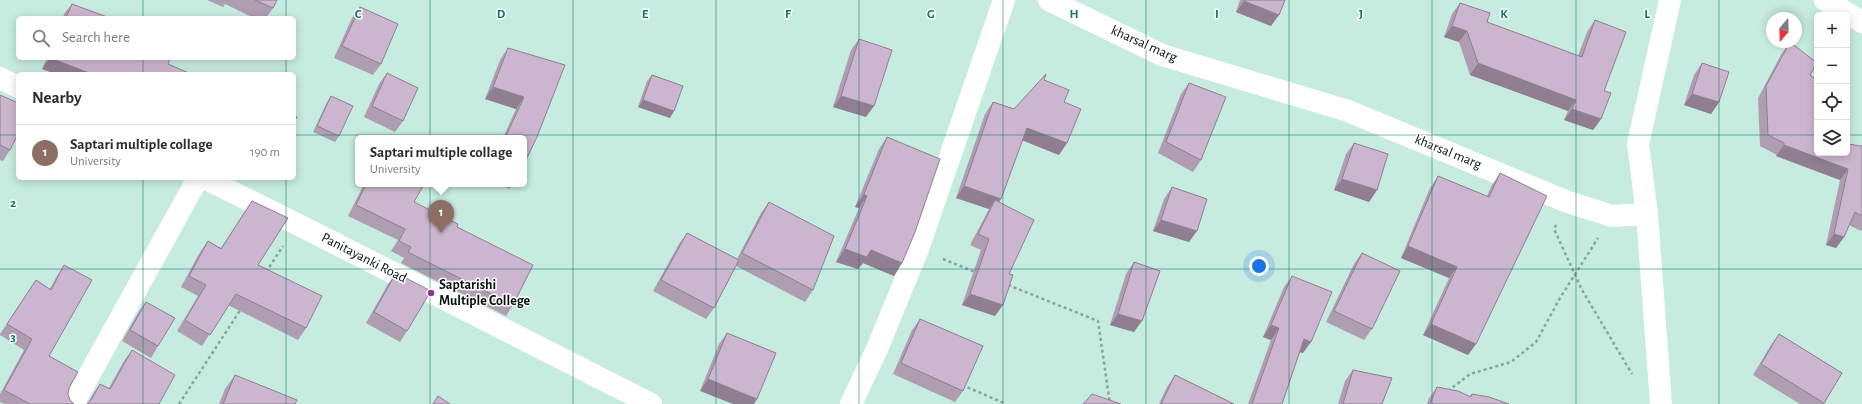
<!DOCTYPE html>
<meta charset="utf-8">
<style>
body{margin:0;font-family:"Alegreya Sans",sans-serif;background:#f7f7f7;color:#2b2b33}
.controls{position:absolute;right:12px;top:12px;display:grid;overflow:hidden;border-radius:6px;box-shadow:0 2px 10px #0003}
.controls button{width:36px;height:36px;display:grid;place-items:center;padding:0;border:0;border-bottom:1px solid #e1e1e2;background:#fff;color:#2b2b33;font:20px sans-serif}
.compass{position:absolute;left:1766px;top:12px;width:36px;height:36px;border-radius:50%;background:#fff;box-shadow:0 2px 10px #0003;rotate:199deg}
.you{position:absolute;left:1259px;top:266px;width:14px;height:14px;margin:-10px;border:3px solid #fff;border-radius:50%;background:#1a73e8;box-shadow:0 0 0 6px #1a73e833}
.badge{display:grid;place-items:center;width:26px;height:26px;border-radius:50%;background:#8f339d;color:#fff;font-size:13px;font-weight:700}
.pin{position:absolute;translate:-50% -33px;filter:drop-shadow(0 1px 2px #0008)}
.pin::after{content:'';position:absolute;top:21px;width:14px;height:12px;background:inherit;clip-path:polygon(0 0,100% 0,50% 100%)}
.popup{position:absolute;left:355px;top:135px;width:172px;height:52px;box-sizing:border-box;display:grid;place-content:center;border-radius:6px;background:#fff;filter:drop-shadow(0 1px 3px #0005);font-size:13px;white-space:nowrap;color:#7c7c81}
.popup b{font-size:15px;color:#2b2b33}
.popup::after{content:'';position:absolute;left:50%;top:100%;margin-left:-8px;border:8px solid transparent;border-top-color:#fff}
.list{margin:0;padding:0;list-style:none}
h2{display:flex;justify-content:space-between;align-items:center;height:52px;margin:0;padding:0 16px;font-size:17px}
h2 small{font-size:13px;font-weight:400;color:#7c7c81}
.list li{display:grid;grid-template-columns:26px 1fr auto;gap:12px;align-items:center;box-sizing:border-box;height:56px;padding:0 16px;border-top:1px solid #e1e1e2}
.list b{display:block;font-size:15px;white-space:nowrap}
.list p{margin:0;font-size:13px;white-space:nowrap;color:#7c7c81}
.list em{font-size:13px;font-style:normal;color:#7c7c81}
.icon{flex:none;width:22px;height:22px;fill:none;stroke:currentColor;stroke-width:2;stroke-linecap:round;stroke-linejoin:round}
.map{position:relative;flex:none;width:1862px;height:404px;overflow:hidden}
.search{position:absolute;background:#fff;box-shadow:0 2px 10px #0003;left:16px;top:16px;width:280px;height:44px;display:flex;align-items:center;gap:10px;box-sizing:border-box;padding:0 14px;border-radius:6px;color:#7c7c81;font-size:15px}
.panel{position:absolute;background:#fff;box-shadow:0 2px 10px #0003;left:16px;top:72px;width:280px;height:108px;border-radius:6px}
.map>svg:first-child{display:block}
</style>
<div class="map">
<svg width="1862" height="404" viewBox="0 0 1862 404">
<rect width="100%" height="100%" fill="#c6ebdf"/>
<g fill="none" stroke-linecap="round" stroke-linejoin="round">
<g stroke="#88a49b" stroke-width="2.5" stroke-dasharray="3 3" stroke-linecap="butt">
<path d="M 1556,225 L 1554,229 L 1582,290 L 1632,374"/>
<path d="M 943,259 L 975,272"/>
<path d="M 266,272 L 283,246"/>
<path d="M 1008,285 L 1098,321 L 1110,404"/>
<path d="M 962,385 L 1006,404"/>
<path d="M 1448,391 L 1470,374 L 1511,362 L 1536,342 L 1560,298 L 1598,238"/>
<path d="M 179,404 L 241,309"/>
</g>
<g stroke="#fff" stroke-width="22">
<path d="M 1049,0 L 1162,55 L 1348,111 L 1568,202 L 1612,216 L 1647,214"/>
<path d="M 1825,0 L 1862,22"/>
<path d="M 0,78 L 18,87"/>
<path d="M 204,178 L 297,224 L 651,404"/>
<path d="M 73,404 L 198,178"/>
<path d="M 851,404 L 877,349 L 918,249 L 1004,0"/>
<path d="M 1661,404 L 1647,214 L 1638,144 L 1670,0"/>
</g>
</g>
<g fill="#af9db2">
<path d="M 207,0 L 277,0 L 273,8 L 266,18 L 254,18 L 225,4 L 223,7 Z"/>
<path d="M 1240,0 L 1285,0 L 1271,26 L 1236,12 Z"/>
<path d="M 1460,3 L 1487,22 L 1578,56 L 1587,32 L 1595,20 L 1604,91 L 1601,119 L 1593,130 L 1564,120 L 1568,111 L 1470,75 L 1459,42 L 1444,37 L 1452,14 Z"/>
<path d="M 72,4 L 110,18 L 63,18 L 64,14 Z"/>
<path d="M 360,7 L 381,64 L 373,75 L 334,58 L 352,18 Z"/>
<path d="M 859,39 L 866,117 L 833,107 L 851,50 Z"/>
<path d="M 1790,42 L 1810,75 L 1817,153 L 1862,146 L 1862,229 L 1861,231 L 1849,225 L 1844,237 L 1836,248 L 1826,245 L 1840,180 L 1776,156 L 1777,155 L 1760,146 L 1758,98 L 1782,53 Z"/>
<path d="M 508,48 L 565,65 L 524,138 L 503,138 L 516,109 L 485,99 L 500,60 Z"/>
<path d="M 47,58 L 170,58 L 168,64 L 191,74 L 56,74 L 42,69 Z"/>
<path d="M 1702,63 L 1719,102 L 1711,114 L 1684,105 L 1694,75 Z"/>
<path d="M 387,73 L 403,121 L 395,132 L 364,117 L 379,84 Z"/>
<path d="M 652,75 L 670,118 L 638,107 L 647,81 Z"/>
<path d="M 1044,80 L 1064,102 L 1059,155 L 1022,140 L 999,202 L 1009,274 L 995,316 L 962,305 L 981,250 L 970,245 L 989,209 L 956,198 L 985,114 L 993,102 L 1014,109 Z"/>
<path d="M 1189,83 L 1201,160 L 1193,172 L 1158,153 L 1181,94 Z"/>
<path d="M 0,95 L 10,150 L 3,161 L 0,160 Z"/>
<path d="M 331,96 L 339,136 L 335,142 L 313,132 L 327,102 Z"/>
<path d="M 887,137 L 902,263 L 894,276 L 863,263 L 858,269 L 836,262 L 859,208 L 855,207 L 879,149 Z"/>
<path d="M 1354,143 L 1377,190 L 1369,202 L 1334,190 L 1346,154 Z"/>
<path d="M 1500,173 L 1476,344 L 1468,355 L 1423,335 L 1449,278 L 1401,258 L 1430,188 L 1438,176 L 1487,196 L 1492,185 Z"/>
<path d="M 364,184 L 418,184 L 414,202 L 457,227 L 513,305 L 506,316 L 401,263 L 404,258 L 391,251 L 398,240 L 348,216 Z"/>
<path d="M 500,184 L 513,184 L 509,189 Z"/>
<path d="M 1172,187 L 1189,242 L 1153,231 L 1164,199 Z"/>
<path d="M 252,201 L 258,265 L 306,328 L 298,340 L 228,305 L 202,346 L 177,331 L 198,296 L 181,287 L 200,252 L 208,241 L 221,248 Z"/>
<path d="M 769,202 L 813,290 L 805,302 L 736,266 L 714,308 L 706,319 L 653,291 L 679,244 L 687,233 L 737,259 L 761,213 Z"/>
<path d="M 1362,253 L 1372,329 L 1364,340 L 1326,322 L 1354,264 Z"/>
<path d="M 1134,262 L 1134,332 L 1110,325 L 1126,274 Z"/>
<path d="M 64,265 L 49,356 L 69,388 L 68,394 L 70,400 L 74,404 L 4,404 L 0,402 L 0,394 L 24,350 L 0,335 L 0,334 L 36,280 L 50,289 L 57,276 Z"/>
<path d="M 396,273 L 407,331 L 400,342 L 366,323 L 388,284 Z"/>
<path d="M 1292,276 L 1303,353 L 1300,352 L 1282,404 L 1248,404 L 1271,340 L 1263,337 L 1284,287 Z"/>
<path d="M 146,302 L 158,346 L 151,358 L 122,341 L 138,313 Z"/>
<path d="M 920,319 L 963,391 L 955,402 L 893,374 L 912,330 Z"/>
<path d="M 727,333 L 776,353 L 700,391 L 719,344 Z"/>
<path d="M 1779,334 L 1842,373 L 1824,404 L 1800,404 L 1753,375 L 1771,345 Z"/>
<path d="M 132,350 L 159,404 L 88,403 L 93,394 L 100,384 L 109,388 L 124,361 Z"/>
<path d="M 1353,370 L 1382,404 L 1338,404 L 1345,381 Z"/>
<path d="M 235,375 L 295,404 L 219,404 L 225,389 Z"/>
<path d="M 1175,375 L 1234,404 L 1159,404 L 1167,387 Z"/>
<path d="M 1437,387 L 1470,396 L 1472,394 L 1509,404 L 1427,404 L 1429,398 Z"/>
</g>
<g fill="#8f7f91">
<path d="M 1244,1 L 1279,15 L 1271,26 L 1236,12 Z"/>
<path d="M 1452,26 L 1467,31 L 1459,42 L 1444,37 Z"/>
<path d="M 50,58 L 92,74 L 56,74 L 42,69 Z"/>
<path d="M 1478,63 L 1576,100 L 1568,111 L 1470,75 Z"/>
<path d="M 493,87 L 524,97 L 516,109 L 485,99 Z"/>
<path d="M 1692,94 L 1719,102 L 1711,114 L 1684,105 Z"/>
<path d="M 841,96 L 874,106 L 866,117 L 833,107 Z"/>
<path d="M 643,100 L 674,111 L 670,118 L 638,107 Z"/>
<path d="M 1572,109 L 1601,119 L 1593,130 L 1564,120 Z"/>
<path d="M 1027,128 L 1067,143 L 1059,155 L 1019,139 Z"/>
<path d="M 1784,145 L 1848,169 L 1840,180 L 1776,156 Z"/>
<path d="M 1342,179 L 1377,190 L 1369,202 L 1334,190 Z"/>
<path d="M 964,186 L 1001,199 L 993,211 L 995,200 L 989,209 L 956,198 Z"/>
<path d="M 864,194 L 867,196 L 859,208 L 855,207 Z"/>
<path d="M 1161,220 L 1197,231 L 1189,242 L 1153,231 Z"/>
<path d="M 1834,234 L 1844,237 L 1836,248 L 1826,245 Z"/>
<path d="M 1408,246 L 1457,267 L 1449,278 L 1401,258 Z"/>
<path d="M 845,249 L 871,250 L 902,263 L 894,276 L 863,263 L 858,269 L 836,262 Z"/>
<path d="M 970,294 L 1003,305 L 995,316 L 962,305 Z"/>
<path d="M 1118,314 L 1142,321 L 1134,332 L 1110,325 Z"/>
<path d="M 1431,324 L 1476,344 L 1468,355 L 1423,335 Z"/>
<path d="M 1271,325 L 1279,328 L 1271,340 L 1263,337 Z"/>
<path d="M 1304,339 L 1311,342 L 1303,353 L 1296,351 Z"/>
<path d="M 708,379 L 757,399 L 754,404 L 733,404 L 700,391 Z"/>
</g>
<g fill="#ccb6cf" stroke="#8f7f91">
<path d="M 255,0 L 277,0 L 273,8 Z"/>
<path d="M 1244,0 L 1285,0 L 1279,15 L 1244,1 Z"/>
<path d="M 1460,3 L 1490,13 L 1487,22 L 1582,57 L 1595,20 L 1626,32 L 1604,91 L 1611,93 L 1601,119 L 1572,109 L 1576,100 L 1478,63 L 1467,31 L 1452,26 Z"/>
<path d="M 72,4 L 110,18 L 66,18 Z"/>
<path d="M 360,7 L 398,24 L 381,64 L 342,46 Z"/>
<path d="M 859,39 L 892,50 L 874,106 L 841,96 Z"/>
<path d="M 1790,42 L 1817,63 L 1810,75 L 1817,80 L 1817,153 L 1847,153 L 1847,144 L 1862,146 L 1862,216 L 1855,212 L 1844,237 L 1834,234 L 1848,169 L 1784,145 L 1784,143 L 1768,135 L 1766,86 Z"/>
<path d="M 508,48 L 565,65 L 537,137 L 524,164 L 524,138 L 505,138 L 524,97 L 493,87 Z"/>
<path d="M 50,58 L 170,58 L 168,64 L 191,74 L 92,74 Z"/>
<path d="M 1702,63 L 1729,72 L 1719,102 L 1692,94 Z"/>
<path d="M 387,73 L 418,88 L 403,121 L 372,106 Z"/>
<path d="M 1046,74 L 1044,80 L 1069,90 L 1064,102 L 1081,109 L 1067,143 L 1027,128 L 1001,199 L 964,186 L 993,102 L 1014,109 Z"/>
<path d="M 652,75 L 683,86 L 674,111 L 643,100 Z"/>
<path d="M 1189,83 L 1226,97 L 1201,160 L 1166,142 Z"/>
<path d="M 0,95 L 18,103 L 18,134 L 10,150 L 0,145 Z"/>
<path d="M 331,96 L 353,106 L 339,136 L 317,126 Z"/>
<path d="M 294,116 L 297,117 L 294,122 Z"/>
<path d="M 887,137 L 940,159 L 915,232 L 902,263 L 871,250 L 867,257 L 845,249 L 867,196 L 864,194 Z"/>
<path d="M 1354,143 L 1388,154 L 1377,190 L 1342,179 Z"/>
<path d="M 1500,173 L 1547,196 L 1476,344 L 1431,324 L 1457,267 L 1408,246 L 1438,176 L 1489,197 Z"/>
<path d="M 366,184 L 418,184 L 423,186 L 414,202 L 458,224 L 457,227 L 533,265 L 513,305 L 408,252 L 411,247 L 399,241 L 405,229 L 356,205 Z"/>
<path d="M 1172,187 L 1207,199 L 1197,231 L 1161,220 Z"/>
<path d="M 995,200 L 1034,220 L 1009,274 L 1013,275 L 1003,305 L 970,294 L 989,239 L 978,234 Z"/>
<path d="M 252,201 L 288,218 L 258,265 L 322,296 L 306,328 L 236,294 L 210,335 L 185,320 L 206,285 L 189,276 L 208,241 L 221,249 Z"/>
<path d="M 769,202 L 834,236 L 813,290 L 742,253 Z"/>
<path d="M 687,233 L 739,260 L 714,308 L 661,280 Z"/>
<path d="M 1362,253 L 1400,271 L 1372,329 L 1334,311 Z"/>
<path d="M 1134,262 L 1160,271 L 1142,321 L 1118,314 Z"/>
<path d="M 64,265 L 92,280 L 49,356 L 78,372 L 69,388 L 68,394 L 70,400 L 74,404 L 30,404 L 4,390 L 32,339 L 7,324 L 36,280 L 51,290 Z"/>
<path d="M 396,273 L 431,291 L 407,331 L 374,312 Z"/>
<path d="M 1292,276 L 1332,292 L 1311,342 L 1304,339 L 1282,404 L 1252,404 L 1279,328 L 1271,325 Z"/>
<path d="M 146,302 L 175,318 L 158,346 L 130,330 Z"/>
<path d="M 920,319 L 983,346 L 963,391 L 901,363 Z"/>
<path d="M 727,333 L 776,353 L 757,399 L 708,379 Z"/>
<path d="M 1779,334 L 1842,373 L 1824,403 L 1761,364 Z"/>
<path d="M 132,350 L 175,375 L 159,404 L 87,404 L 91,400 L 100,384 L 110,389 Z"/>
<path d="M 1353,370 L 1392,378 L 1382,404 L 1343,404 Z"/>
<path d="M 235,375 L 297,400 L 295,404 L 223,404 Z"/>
<path d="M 1175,375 L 1234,404 L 1161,404 Z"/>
<path d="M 1437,387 L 1458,391 L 1471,397 L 1472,394 L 1489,397 L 1509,404 L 1430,404 Z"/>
<path d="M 1092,394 L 1121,404 L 1083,404 Z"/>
<path d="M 438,396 L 450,404 L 433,404 Z"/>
</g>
<path fill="none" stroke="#0f766e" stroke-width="1" stroke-opacity="0.55" d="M 143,0 L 143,18M 286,0 L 286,18M 430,0 L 430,404M 573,0 L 573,404M 716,0 L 716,404M 859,0 L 859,404M 1003,0 L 1003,404M 1146,0 L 1146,404M 1289,0 L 1289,404M 1432,0 L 1432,404M 1576,0 L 1576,404M 1719,0 L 1719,404M 143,58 L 143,74M 286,58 L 286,74M 0,135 L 18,135M 294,135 L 1817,135M 1847,135 L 1862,135M 143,178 L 143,404M 286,178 L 286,404M 0,269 L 1862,269"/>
<circle fill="#8f339d" stroke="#fff" stroke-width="1.5" cx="431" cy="293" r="4"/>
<g text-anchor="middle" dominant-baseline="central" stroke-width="3" stroke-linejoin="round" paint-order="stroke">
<g font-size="14" fill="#05110d" stroke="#fff">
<text transform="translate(1144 44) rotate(24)">kharsal marg</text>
<text transform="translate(1448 152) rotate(22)">kharsal marg</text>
<text transform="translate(364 258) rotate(27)">Panitayanki Road</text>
</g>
<g font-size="14" font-weight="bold" fill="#05110d" stroke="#fff" text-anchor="start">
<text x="439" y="285">Saptarishi<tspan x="439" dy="16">Multiple College</tspan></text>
</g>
</g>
<g font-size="13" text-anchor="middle" font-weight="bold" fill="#0f766e" stroke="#fff" stroke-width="3" stroke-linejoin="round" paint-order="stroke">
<text x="358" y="18">C</text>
<text x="501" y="18">D</text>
<text x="645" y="18">E</text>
<text x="788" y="18">F</text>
<text x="931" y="18">G</text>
<text x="1074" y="18">H</text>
<text x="1217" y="18">I</text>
<text x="1361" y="18">J</text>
<text x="1504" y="18">K</text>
<text x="1647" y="18">L</text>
<text x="13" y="207">2</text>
<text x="13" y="341">3</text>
</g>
</svg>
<div class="controls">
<button>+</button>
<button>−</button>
<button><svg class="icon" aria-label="locate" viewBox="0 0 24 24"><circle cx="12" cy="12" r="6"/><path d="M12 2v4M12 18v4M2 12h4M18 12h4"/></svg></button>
<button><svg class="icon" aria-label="layers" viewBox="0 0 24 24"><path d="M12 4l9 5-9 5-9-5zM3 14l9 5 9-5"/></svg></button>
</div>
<svg class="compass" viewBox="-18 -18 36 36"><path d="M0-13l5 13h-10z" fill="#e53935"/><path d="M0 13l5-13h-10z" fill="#7c7c81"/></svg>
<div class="you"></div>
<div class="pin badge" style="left:441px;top:233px;background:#8d6e63">1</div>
<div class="popup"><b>Saptari multiple collage</b>University</div>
<div class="search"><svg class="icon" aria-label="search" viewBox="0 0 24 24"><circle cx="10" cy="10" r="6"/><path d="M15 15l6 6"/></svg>Search here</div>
<section class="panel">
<h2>Nearby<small></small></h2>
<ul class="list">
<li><span class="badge" style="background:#8d6e63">1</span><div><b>Saptari multiple collage</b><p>University</p></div><em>190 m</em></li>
</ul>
</section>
</div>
